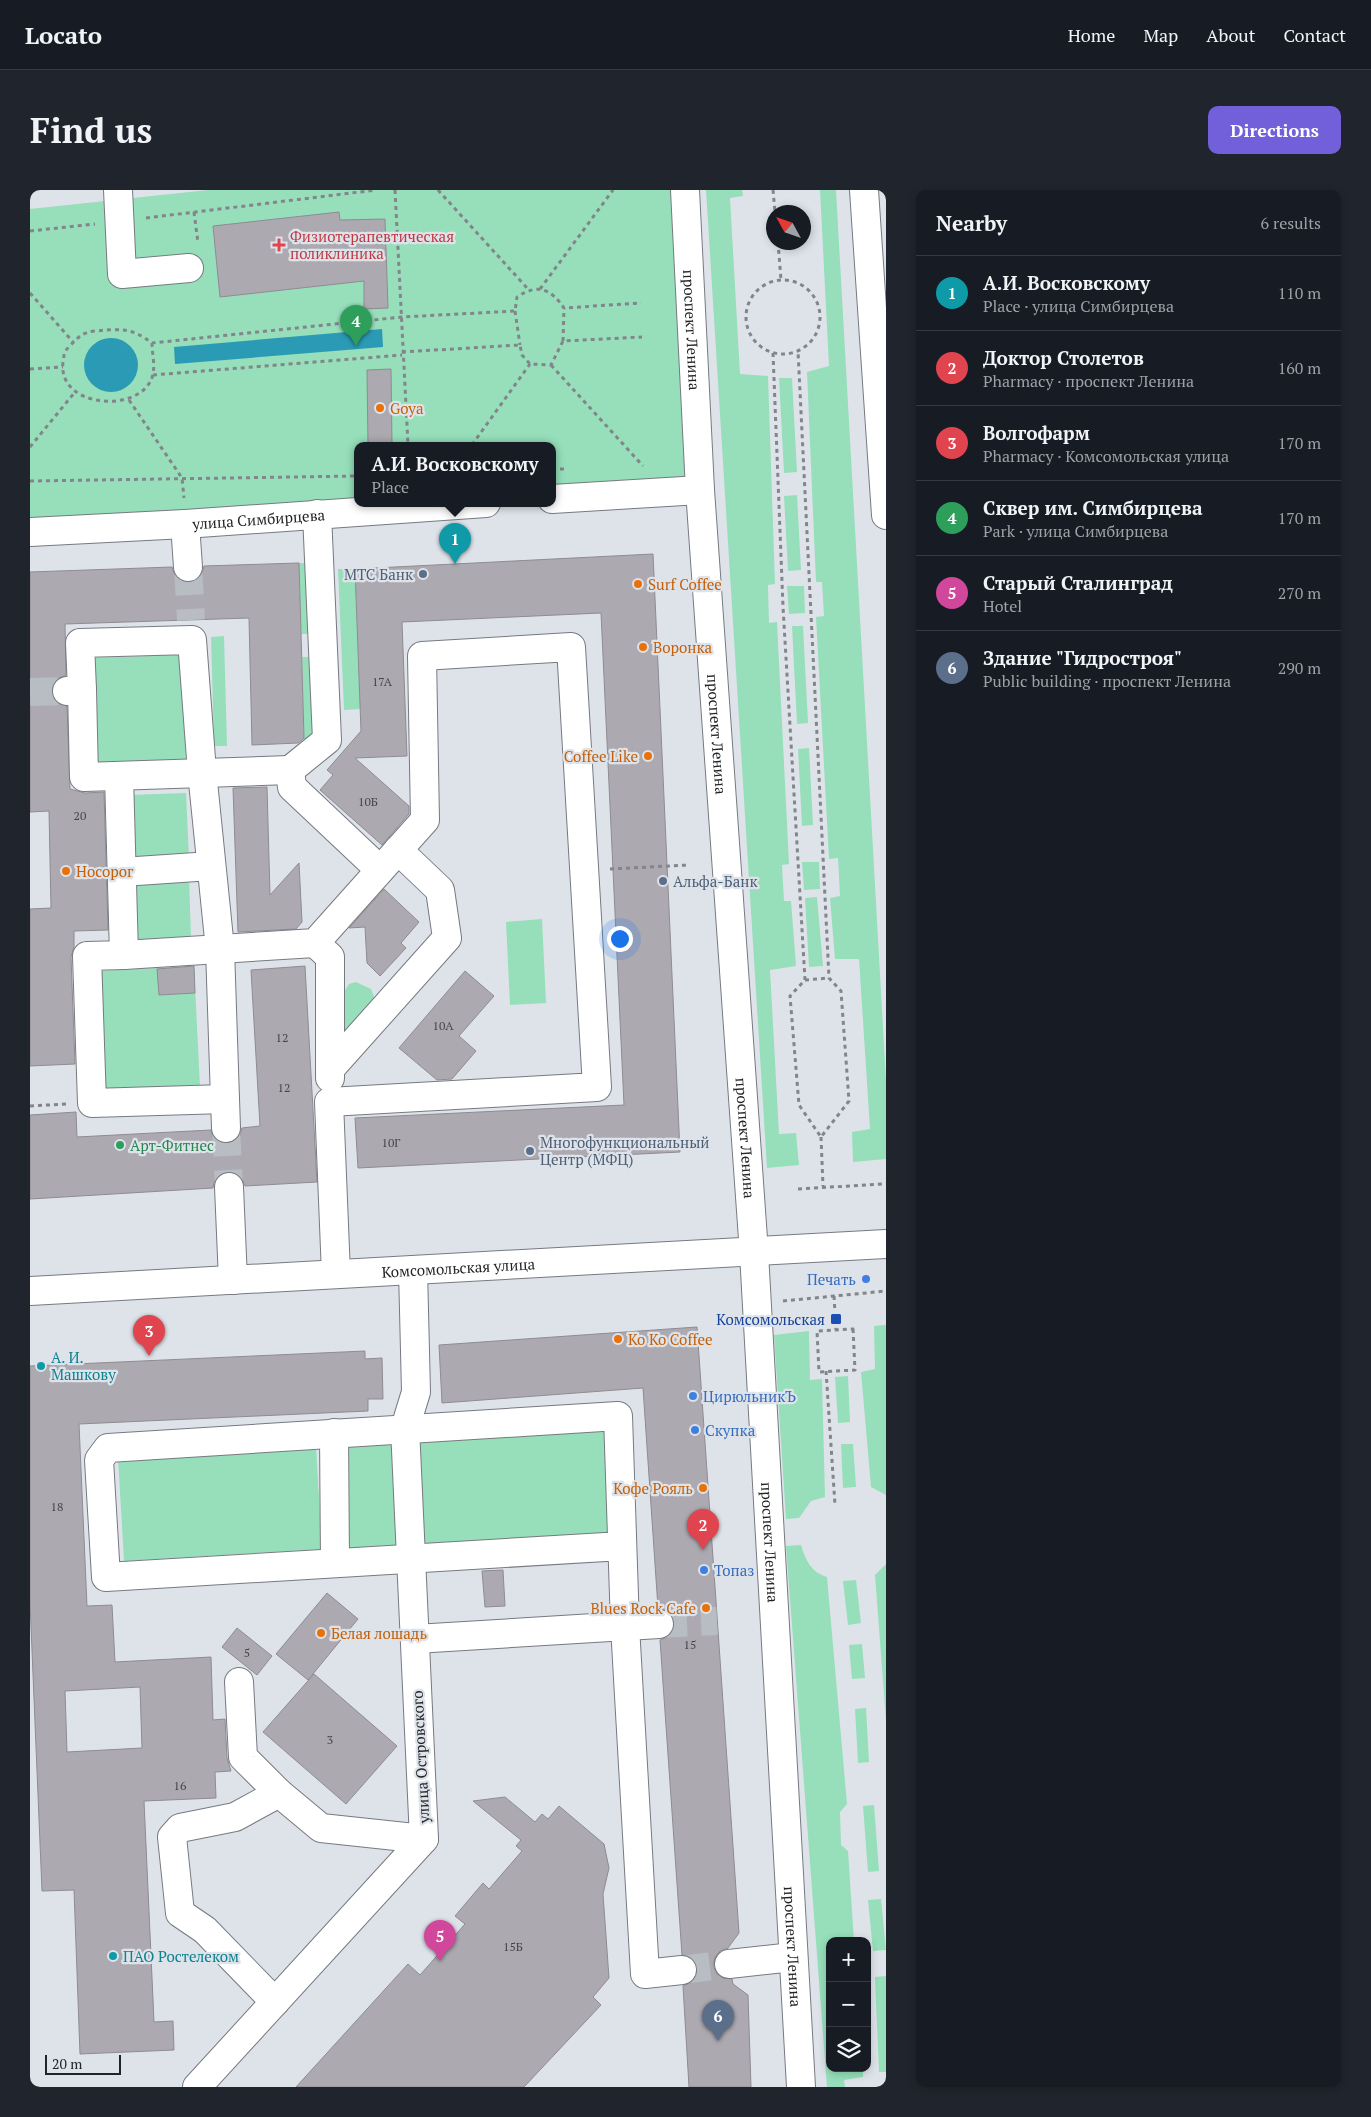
<!DOCTYPE html>
<meta charset="utf-8">
<style>
body{margin:0;font-family:"PT Serif",serif;background:#20242c;color:#f1f3f6}
.controls{position:absolute;right:15px;bottom:15px;display:grid;overflow:hidden;border-radius:10px;box-shadow:0 2px 8px #0003}
.controls button{width:45px;height:45px;display:grid;place-items:center;padding:0;border:0;border-bottom:1px solid #363941;background:#171b24;color:#f1f3f6;font:25px sans-serif}
.compass{position:absolute;left:736px;top:15px;width:45px;height:45px;border-radius:50%;background:#171b24;box-shadow:0 2px 8px #0003;rotate:310deg}
.scale{position:absolute;left:15px;bottom:12px;width:76px;box-sizing:border-box;padding-left:5px;border:2px solid #222426;border-top:0;font-size:14px;line-height:18px;white-space:nowrap;color:#222426;-webkit-text-stroke:4px #dee3ea;paint-order:stroke}
.you{position:absolute;left:589px;top:748px;width:18px;height:18px;margin:-12px;border:4px solid #fff;border-radius:50%;background:#1a73e8;box-shadow:0 0 0 8px #1a73e833}
.badge{display:grid;place-items:center;width:32px;height:32px;border-radius:50%;background:#7260da;color:#fff;font-size:16px;font-weight:700}
.pin{position:absolute;translate:-50% -41px;filter:drop-shadow(0 1px 2px #0008)}
.pin::after{content:'';position:absolute;top:26px;width:18px;height:15px;background:inherit;clip-path:polygon(0 0,100% 0,50% 100%)}
.popup{position:absolute;left:324px;top:252px;width:202px;height:65px;box-sizing:border-box;display:grid;place-content:center;border-radius:10px;background:#171b24;filter:drop-shadow(0 1px 4px #0005);font-size:16px;white-space:nowrap;color:#9ea1a6}
.popup b{font-size:19px;color:#f1f3f6}
.popup::after{content:'';position:absolute;left:50%;top:100%;margin-left:-10px;border:10px solid transparent;border-top-color:#171b24}
.list{margin:0;padding:0;list-style:none}
h2{display:flex;justify-content:space-between;align-items:center;height:65px;margin:0;padding:0 20px;font-size:21px}
h2 small{font-size:16px;font-weight:400;color:#9ea1a6}
.list li{display:grid;grid-template-columns:32px 1fr auto;gap:15px;align-items:center;box-sizing:border-box;height:75px;padding:0 20px;border-top:1px solid #363941}
.list b{display:block;font-size:19px;white-space:nowrap}
.list p{margin:0;font-size:16px;white-space:nowrap;color:#9ea1a6}
.list em{font-size:16px;font-style:normal;color:#9ea1a6}
.icon{flex:none;width:28px;height:28px;fill:none;stroke:currentColor;stroke-width:2;stroke-linecap:round;stroke-linejoin:round}
.map{position:relative;flex:none;width:856px;height:1897px;overflow:hidden;border-radius:10px}
header{display:flex;align-items:center;gap:30px;box-sizing:border-box;height:70px;padding:0 25px;background:#171b24;border-bottom:1px solid #363941}
header strong{font-size:24px}
nav{display:flex;gap:28px;margin-inline-start:auto;font-size:18px}
.intro{display:flex;align-items:center;justify-content:space-between;box-sizing:border-box;height:120px;padding:0 30px}
h1{margin:0;font-size:35px}
.button{padding:12px 22px;border-radius:10px;background:#7260da;color:#fff;font-size:18px;font-weight:700}
main{display:flex;gap:30px;padding:0 30px}
aside{flex:1;background:#171b24;border-radius:10px;box-shadow:0 2px 8px #0003}
.map>svg:first-child{display:block}
</style>
<header>
<strong>Locato</strong>
<nav><a>Home</a><a>Map</a><a>About</a><a>Contact</a></nav>
</header>
<div class="intro"><h1>Find us</h1><a class="button">Directions</a></div>
<main>
<div class="map">
<svg width="856" height="1897" viewBox="0 0 856 1897">
<rect width="100%" height="100%" fill="#dee3ea"/>
<g fill="#96dfba">
<path d="M 178,0 L 644,0 L 659,293 L 523,302 L 522,255 L 328,255 L 328,313 L 0,330 L 0,19 Z"/>
<path d="M 676,0 L 712,0 L 713,6 L 700,8 L 710,184 L 738,186 L 745,394 L 738,395 L 739,433 L 747,432 L 759,674 L 752,675 L 754,711 L 761,711 L 766,776 L 740,780 L 749,944 L 766,943 L 769,975 L 737,978 Z"/>
<path d="M 790,0 L 806,0 L 856,891 L 856,969 L 823,972 L 822,942 L 840,939 L 829,769 L 805,769 L 800,708 L 810,706 L 808,668 L 799,669 L 786,427 L 794,426 L 792,392 L 786,392 L 777,182 L 799,176 Z"/>
<path d="M 749,188 L 762,188 L 767,282 L 754,283 Z"/>
<path d="M 767,305 L 771,380 L 758,381 L 754,306 Z"/>
<path d="M 269,373 L 281,373 L 284,444 L 271,444 Z"/>
<path d="M 308,379 L 325,379 L 331,519 L 314,520 Z"/>
<path d="M 757,396 L 774,396 L 775,423 L 759,424 Z"/>
<path d="M 762,436 L 773,436 L 778,533 L 767,534 Z"/>
<path d="M 194,446 L 197,556 L 184,556 L 181,447 Z"/>
<path d="M 152,465 L 156,575 L 61,579 L 57,468 Z"/>
<path d="M 272,467 L 285,467 L 288,540 L 274,553 Z"/>
<path d="M 779,558 L 783,635 L 772,636 L 768,559 Z"/>
<path d="M 156,603 L 159,668 L 100,670 L 98,605 Z"/>
<path d="M 772,672 L 789,672 L 790,699 L 774,700 Z"/>
<path d="M 159,687 L 161,749 L 102,751 L 100,689 Z"/>
<path d="M 787,707 L 793,776 L 779,777 L 775,708 Z"/>
<path d="M 512,729 L 516,813 L 480,815 L 476,732 Z"/>
<path d="M 164,776 L 170,897 L 75,902 L 69,781 Z"/>
<path d="M 326,792 L 341,799 L 346,812 L 315,841 L 313,838 L 312,805 L 319,794 Z"/>
<path d="M 856,1135 L 856,1305 L 841,1297 L 831,1182 L 845,1179 L 844,1136 Z"/>
<path d="M 779,1141 L 780,1190 L 792,1189 L 795,1307 L 781,1311 L 769,1328 L 756,1329 L 744,1145 Z"/>
<path d="M 818,1186 L 820,1232 L 808,1233 L 805,1187 Z"/>
<path d="M 576,1238 L 581,1345 L 390,1355 L 384,1248 Z"/>
<path d="M 367,1250 L 371,1355 L 315,1358 L 310,1253 Z"/>
<path d="M 811,1254 L 823,1254 L 826,1297 L 813,1298 Z"/>
<path d="M 286,1256 L 292,1359 L 94,1371 L 88,1268 Z"/>
<path d="M 771,1355 C 776,1371 781,1382 797,1387 L 817,1614 L 810,1622 L 811,1655 L 818,1661 L 824,1751 L 800,1751 L 800,1878 L 833,1878 L 833,1887 L 814,1890 L 815,1897 L 797,1897 L 756,1356 Z"/>
<path d="M 856,1374 L 856,1531 L 845,1385 Z"/>
<path d="M 826,1390 L 831,1433 L 818,1435 L 813,1391 Z"/>
<path d="M 832,1454 L 835,1488 L 822,1489 L 819,1455 Z"/>
<path d="M 836,1518 L 839,1572 L 828,1573 L 825,1519 Z"/>
<path d="M 844,1615 L 849,1681 L 838,1682 L 833,1616 Z"/>
<path d="M 851,1709 L 856,1760 L 843,1761 L 838,1710 Z"/>
<path d="M 856,1786 L 856,1882 L 849,1882 L 845,1787 Z"/>
</g>
<g fill="#2b9ab5">
<path d="M 352,139 L 353,157 L 145,174 L 144,157 Z"/>
<circle cx="81" cy="175" r="27"/>
</g>
<g fill="#ada9b1" stroke="#8e8b92" fill-rule="evenodd">
<path d="M 309,22 L 310,30 L 355,29 L 358,118 L 334,119 L 334,91 L 190,107 L 183,36 Z"/>
<path d="M 361,179 L 362,255 L 338,255 L 337,180 Z"/>
<path d="M 623,364 L 650,962 L 328,978 L 325,928 L 594,915 L 571,423 L 372,432 L 377,566 L 325,568 L 379,616 L 379,624 L 352,655 L 290,600 L 303,585 L 297,580 L 331,541 L 325,379 Z"/>
<path d="M 269,373 L 274,548 L 268,553 L 222,555 L 219,428 L 35,434 L 36,485 L 29,488 L 23,494 L 22,503 L 24,510 L 37,516 L 40,599 L 55,603 L 74,602 L 78,740 L 44,741 L 44,757 L 41,767 L 45,874 L 0,876 L 0,719 L 21,718 L 19,621 L 0,622 L 0,382 L 142,377 L 145,386 L 151,391 L 159,393 L 167,390 L 172,383 L 174,376 Z"/>
<path d="M 237,597 L 240,705 L 269,673 L 272,732 L 266,739 L 208,742 L 203,598 Z"/>
<path d="M 354,699 L 389,732 L 371,753 L 376,758 L 350,786 L 337,773 L 335,737 L 319,738 Z"/>
<path d="M 164,776 L 165,803 L 129,805 L 127,779 Z"/>
<path d="M 275,776 L 287,992 L 215,996 L 212,989 L 207,983 L 198,981 L 190,984 L 185,989 L 183,998 L 0,1009 L 0,925 L 46,922 L 47,947 L 181,940 L 183,947 L 188,952 L 197,954 L 204,951 L 210,946 L 212,938 L 230,936 L 221,780 Z"/>
<path d="M 435,781 L 464,806 L 429,846 L 446,861 L 422,889 L 407,890 L 369,858 Z"/>
<path d="M 667,1137 L 709,1743 L 698,1758 L 690,1761 L 685,1767 L 683,1775 L 687,1784 L 693,1788 L 702,1789 L 703,1794 L 718,1805 L 721,1897 L 659,1897 L 653,1796 L 662,1792 L 666,1787 L 668,1779 L 664,1770 L 652,1765 L 630,1450 L 637,1447 L 643,1441 L 644,1433 L 642,1425 L 636,1420 L 628,1418 L 613,1198 L 412,1213 L 409,1155 Z"/>
<path d="M 335,1161 L 335,1169 L 352,1168 L 353,1209 L 338,1209 L 338,1221 L 49,1234 L 57,1416 L 82,1415 L 85,1472 L 181,1467 L 183,1530 L 195,1529 L 197,1568 L 201,1581 L 185,1582 L 186,1608 L 114,1611 L 124,1832 L 143,1831 L 144,1860 L 50,1864 L 44,1700 L 12,1701 L 0,1412 L 0,1176 ZM 110,1497 L 112,1558 L 37,1562 L 35,1501 Z"/>
<path d="M 473,1380 L 475,1416 L 455,1417 L 452,1381 Z"/>
<path d="M 297,1403 L 328,1429 L 278,1490 L 246,1464 Z"/>
<path d="M 207,1438 L 242,1466 L 227,1485 L 192,1457 Z"/>
<path d="M 284,1484 L 367,1556 L 316,1614 L 233,1542 Z"/>
<path d="M 475,1607 L 505,1632 L 512,1624 L 518,1629 L 529,1616 L 574,1654 L 579,1678 L 573,1704 L 579,1788 L 563,1807 L 571,1815 L 494,1897 L 266,1897 L 378,1774 L 390,1785 L 435,1734 L 425,1726 L 453,1693 L 459,1699 L 492,1661 L 486,1656 L 491,1650 L 443,1611 Z"/>
</g>
<g fill="none" stroke-linecap="round" stroke-linejoin="round">
<g stroke="#b8bdc3" stroke-width="28" stroke-dasharray="28 14" stroke-linecap="butt">
<path d="M 158,377 L 161,430"/>
<path d="M 0,502 L 37,501"/>
<path d="M 196,938 L 199,997"/>
<path d="M 629,1434 L 687,1431"/>
<path d="M 652,1780 L 699,1774"/>
</g>
<defs>
<g id="minor">
<path d="M 88,0 L 92,84 L 159,78"/>
<path d="M 522,309 L 670,300"/>
<path d="M 287,324 L 297,550 L 260,580 L 262,597 L 350,680"/>
<path d="M 155,334 L 158,377"/>
<path id="s1" d="M 0,342 L 155,334 L 456,313"/>
<path d="M 52,500 L 50,453 L 162,450 L 172,582 L 190,759 L 195,909 L 62,913 L 57,766 L 94,765 L 89,586"/>
<path d="M 37,501 L 52,500 L 54,587 L 260,580"/>
<path d="M 92,682 L 181,676"/>
<path d="M 285,753 L 300,767 L 300,888"/>
<path d="M 94,765 L 285,753 L 395,630 L 392,466 L 541,457 L 567,897 L 299,912 L 306,1084"/>
<path d="M 300,879 L 417,748 L 410,700 L 368,660"/>
<path d="M 195,909 L 196,938"/>
<path d="M 199,997 L 203,1090"/>
<path d="M 304,1243 L 305,1373"/>
<path d="M 592,1356 L 76,1387 L 69,1270 L 78,1258 L 588,1226 L 595,1436 L 615,1784 L 652,1780"/>
<path d="M 385,1449 L 629,1434"/>
<path d="M 209,1492 L 213,1567 L 249,1603 L 291,1638 L 394,1649"/>
<path d="M 699,1774 L 763,1767"/>
<path d="M 245,1812 L 175,1740 L 150,1723 L 142,1647 L 150,1638 L 205,1627 L 249,1603"/>
<path d="M 167,1897 L 394,1649 L 375,1238 L 386,1202 L 383,1080"/>
</g>
<g id="major">
<path id="s2" d="M 655,0 L 670,300 L 724,1063 L 771,1897"/>
<path d="M 834,0 L 856,325"/>
<path id="s3" d="M 0,1101 L 856,1054"/>
</g>
</defs>
<use href="#minor" stroke="#767a80" stroke-width="30"/>
<use href="#major" stroke="#767a80" stroke-width="30"/>
<g stroke="#82858a" stroke-width="3" stroke-dasharray="4 4" stroke-linecap="butt">
<path d="M 365,0 L 378,255"/>
<path d="M 408,0 L 498,99"/>
<path d="M 743,0 L 745,22"/>
<path d="M 164,22 L 168,53"/>
<path d="M 116,28 L 346,0"/>
<path d="M 0,41 L 65,34"/>
<path d="M 748,52 L 751,90"/>
<circle cx="753" cy="127" r="37"/>
<path d="M 510,99 L 583,0"/>
<path d="M 0,103 L 43,152"/>
<path d="M 485,121 L 490,155"/>
<path d="M 533,151 L 534,118"/>
<path d="M 122,153 C 122,163 125,174 123,184 C 115,224 27,220 33,172 C 34,165 34,161 40,156 C 48,147 53,142 65,141 C 90,139 101,137 122,153 L 372,127 L 485,121 L 487,107 C 508,93 521,99 534,118 L 611,113"/>
<path d="M 372,162 L 490,155 L 492,165 L 500,174 L 521,175 L 533,151 L 612,147"/>
<path d="M 743,163 L 753,417 L 775,790 L 760,806 L 769,915 L 791,947 L 819,911 L 811,801 L 799,788 L 768,161"/>
<path d="M 521,175 L 613,276"/>
<path d="M 0,179 L 33,177"/>
<path d="M 123,185 L 372,165"/>
<path d="M 99,210 L 152,288 L 154,308"/>
<path d="M 442,255 L 500,174"/>
<path d="M 0,257 L 45,202"/>
<path d="M 522,279 L 536,279"/>
<path d="M 0,291 L 328,286"/>
<path d="M 580,679 L 659,675"/>
<path d="M 775,790 L 799,788"/>
<path d="M 0,916 L 36,914"/>
<path d="M 791,947 L 793,996"/>
<path d="M 768,999 L 852,994"/>
<path d="M 804,1106 L 806,1140"/>
<path d="M 753,1111 L 856,1101"/>
<path d="M 823,1139 L 825,1180 L 789,1182 L 787,1141 Z"/>
<path d="M 796,1181 L 805,1315"/>
</g>
<use href="#minor" stroke="#fff" stroke-width="28"/>
<use href="#major" stroke="#fff" stroke-width="28"/>
</g>
<path fill="#e0444e" stroke="#dee3ea" stroke-width="2" d="M246.5 47.5h5v5h5v5h-5v5h-5v-5h-5v-5h5z"/>
<g fill="#e8710a" stroke="#dee3ea" stroke-width="2">
<circle cx="350" cy="218" r="5"/>
<circle cx="608" cy="394" r="5"/>
<circle cx="613" cy="457" r="5"/>
<circle cx="618" cy="566" r="5"/>
<circle cx="36" cy="681" r="5"/>
<circle cx="588" cy="1149" r="5"/>
<circle cx="673" cy="1298" r="5"/>
<circle cx="676" cy="1418" r="5"/>
<circle cx="291" cy="1443" r="5"/>
</g>
<g fill="#5c6f8a" stroke="#dee3ea" stroke-width="2">
<circle cx="393" cy="384" r="5"/>
<circle cx="633" cy="691" r="5"/>
<circle cx="500" cy="961" r="5"/>
</g>
<circle fill="#2e9e5b" stroke="#dee3ea" stroke-width="2" cx="90" cy="955" r="5"/>
<g fill="#3f7fe0" stroke="#dee3ea" stroke-width="2">
<circle cx="836" cy="1089" r="5"/>
<circle cx="663" cy="1206" r="5"/>
<circle cx="665" cy="1240" r="5"/>
<circle cx="674" cy="1380" r="5"/>
</g>
<rect fill="#1a4fb4" stroke="#dee3ea" stroke-width="2" x="800" y="1123" width="12" height="12" rx="2.5"/>
<g fill="#0f9aa8" stroke="#dee3ea" stroke-width="2">
<circle cx="11" cy="1176" r="5"/>
<circle cx="83" cy="1766" r="5"/>
</g>
<g text-anchor="middle" dominant-baseline="central" stroke-width="4.5" stroke-linejoin="round" paint-order="stroke">
<g font-size="12" fill="#454549">
<text x="352" y="491">17А</text>
<text x="338" y="611">10Б</text>
<text x="50" y="625">20</text>
<text x="413" y="835">10А</text>
<text x="252" y="847">12</text>
<text x="254" y="897">12</text>
<text x="361" y="952">10Г</text>
<text x="27" y="1316">18</text>
<text x="660" y="1454">15</text>
<text x="217" y="1462">5</text>
<text x="300" y="1549">3</text>
<text x="150" y="1595">16</text>
<text x="483" y="1756">15Б</text>
</g>
<g font-size="15" fill="#be3a42" stroke="#dee3ea" text-anchor="start">
<text x="260" y="46">Физиотерапевтическая<tspan x="260" dy="17">поликлиника</tspan></text>
</g>
<g font-size="15" fill="#222426" stroke="#dee3ea">
<text stroke="none"><textPath href="#s2" startOffset="140">проспект Ленина</textPath></text>
<text stroke="none"><textPath href="#s1" startOffset="229">улица Симбирцева</textPath></text>
<text stroke="none"><textPath href="#s2" startOffset="545">проспект Ленина</textPath></text>
<text stroke="none"><textPath href="#s2" startOffset="950">проспект Ленина</textPath></text>
<text stroke="none"><textPath href="#s3" startOffset="429">Комсомольская улица</textPath></text>
<text stroke="none"><textPath href="#s2" startOffset="1355">проспект Ленина</textPath></text>
<text transform="translate(390 1567) rotate(-93)">улица Островского</text>
<text stroke="none"><textPath href="#s2" startOffset="1760">проспект Ленина</textPath></text>
</g>
<g font-size="15" fill="#c56008" stroke="#dee3ea" text-anchor="start">
<text x="360" y="218">Goya</text>
<text x="618" y="394">Surf Coffee</text>
<text x="623" y="457">Воронка</text>
<text x="608" y="566" text-anchor="end">Coffee Like</text>
<text x="46" y="681">Носорог</text>
<text x="598" y="1149">Ko Ko Coffee</text>
<text x="663" y="1298" text-anchor="end">Кофе Рояль</text>
<text x="666" y="1418" text-anchor="end">Blues Rock Cafe</text>
<text x="301" y="1443">Белая лошадь</text>
</g>
<g font-size="15" fill="#4e5e75" stroke="#dee3ea" text-anchor="start">
<text x="383" y="384" text-anchor="end">МТС Банк</text>
<text x="643" y="691">Альфа-Банк</text>
<text x="510" y="952">Многофункциональный<tspan x="510" dy="17">Центр (МФЦ)</tspan></text>
</g>
<g font-size="15" fill="#27864d" stroke="#dee3ea" text-anchor="start">
<text x="100" y="955">Арт-Фитнес</text>
</g>
<g font-size="15" fill="#366cbe" stroke="#dee3ea" text-anchor="start">
<text x="826" y="1089" text-anchor="end">Печать</text>
<text x="673" y="1206">ЦирюльникЪ</text>
<text x="675" y="1240">Скупка</text>
<text x="684" y="1380">Топаз</text>
</g>
<g font-size="15" fill="#164399" stroke="#dee3ea" text-anchor="end">
<text x="795" y="1129">Комсомольская</text>
</g>
<g font-size="15" fill="#0d838f" stroke="#dee3ea" text-anchor="start">
<text x="21" y="1167">А. И.<tspan x="21" dy="17">Машкову</tspan></text>
<text x="93" y="1766">ПАО Ростелеком</text>
</g>
</g>
</svg>
<div class="controls">
<button>+</button>
<button>−</button>
<button><svg class="icon" aria-label="layers" viewBox="0 0 24 24"><path d="M12 4l9 5-9 5-9-5zM3 14l9 5 9-5"/></svg></button>
</div>
<svg class="compass" viewBox="-18 -18 36 36"><path d="M0-13l5 13h-10z" fill="#e53935"/><path d="M0 13l5-13h-10z" fill="#9ea1a6"/></svg>
<div class="scale">20 m</div>
<div class="you"></div>
<div class="pin badge" style="left:425px;top:374px;background:#0f9aa8">1</div>
<div class="popup"><b>А.И. Восковскому</b>Place</div>
<div class="pin badge" style="left:673px;top:1360px;background:#e0444e">2</div>
<div class="pin badge" style="left:119px;top:1166px;background:#e0444e">3</div>
<div class="pin badge" style="left:326px;top:156px;background:#2e9e5b">4</div>
<div class="pin badge" style="left:410px;top:1771px;background:#d1479c">5</div>
<div class="pin badge" style="left:688px;top:1851px;background:#5c6f8a">6</div>
</div>
<aside>
<h2>Nearby<small>6 results</small></h2>
<ul class="list">
<li><span class="badge" style="background:#0f9aa8">1</span><div><b>А.И. Восковскому</b><p>Place · улица Симбирцева</p></div><em>110 m</em></li>
<li><span class="badge" style="background:#e0444e">2</span><div><b>Доктор Столетов</b><p>Pharmacy · проспект Ленина</p></div><em>160 m</em></li>
<li><span class="badge" style="background:#e0444e">3</span><div><b>Волгофарм</b><p>Pharmacy · Комсомольская улица</p></div><em>170 m</em></li>
<li><span class="badge" style="background:#2e9e5b">4</span><div><b>Сквер им. Симбирцева</b><p>Park · улица Симбирцева</p></div><em>170 m</em></li>
<li><span class="badge" style="background:#d1479c">5</span><div><b>Старый Сталинград</b><p>Hotel</p></div><em>270 m</em></li>
<li><span class="badge" style="background:#5c6f8a">6</span><div><b>Здание &quot;Гидростроя&quot;</b><p>Public building · проспект Ленина</p></div><em>290 m</em></li>
</ul>
</aside>
</main>
